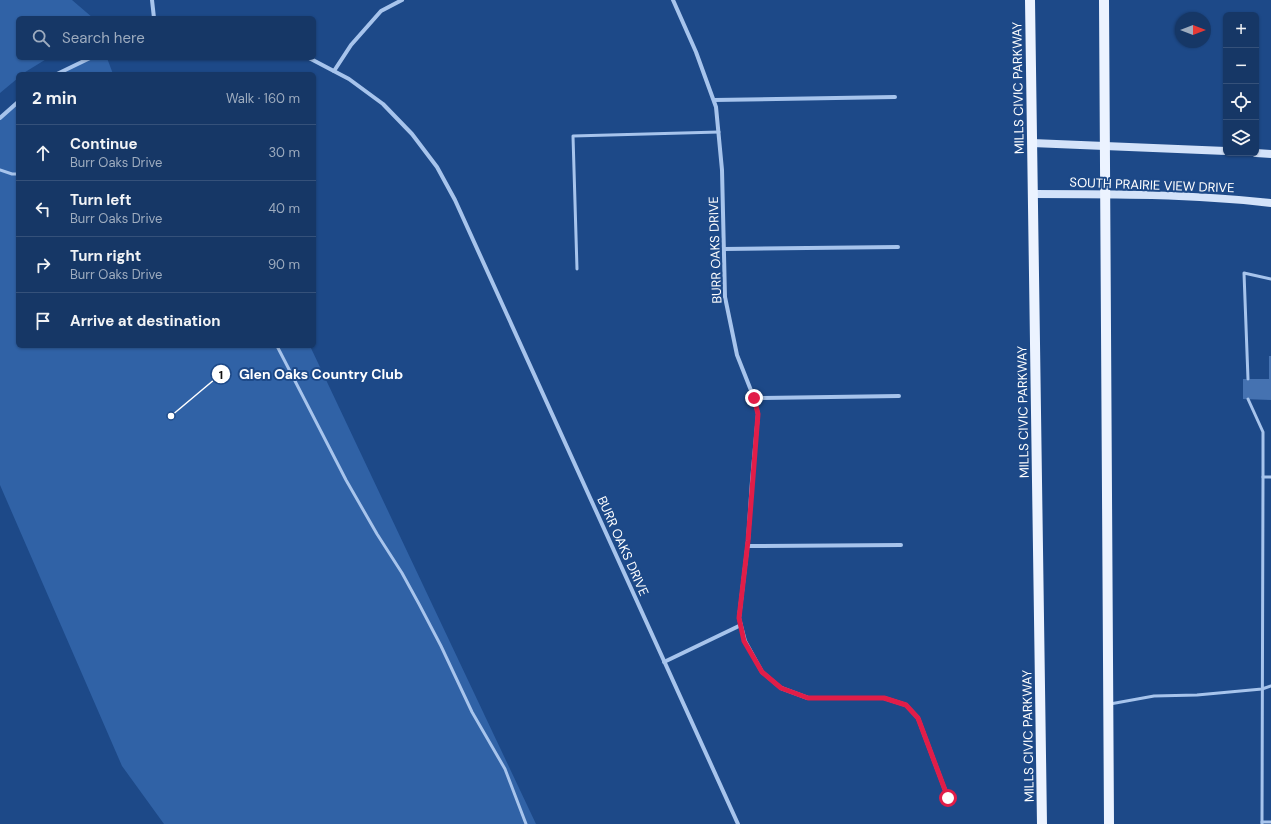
<!DOCTYPE html>
<meta charset="utf-8">
<style>
body{margin:0;font-family:"DM Sans",sans-serif;background:#23426f;color:#f1f3f6}
.controls{position:absolute;right:12px;top:12px;display:grid;overflow:hidden;border-radius:6px;box-shadow:0 1px 3px #0004}
.controls button{width:36px;height:36px;display:grid;place-items:center;padding:0;border:0;border-bottom:1px solid #35517a;background:#163766;color:#f1f3f6;font:20px sans-serif}
.compass{position:absolute;left:1175px;top:12px;width:36px;height:36px;border-radius:50%;background:#163766;box-shadow:0 1px 3px #0004;rotate:90deg}
.stop{position:absolute;width:12px;height:12px;margin:-9px;border:3px solid #e11d48;border-radius:50%;background:#fff}
.stop.end{background:#e11d48;border-color:#fff;box-shadow:0 1px 4px #0008}
.list{margin:0;padding:0;list-style:none}
h2{display:flex;justify-content:space-between;align-items:center;height:52px;margin:0;padding:0 16px;font-size:17px}
h2 small{font-size:13px;font-weight:400;color:#9eacbf}
.list li{display:grid;grid-template-columns:26px 1fr auto;gap:12px;align-items:center;box-sizing:border-box;height:56px;padding:0 16px;border-top:1px solid #35517a}
.list b{display:block;font-size:15px;white-space:nowrap}
.list p{margin:0;font-size:13px;white-space:nowrap;color:#9eacbf}
.list em{font-size:13px;font-style:normal;color:#9eacbf}
.icon{flex:none;width:22px;height:22px;fill:none;stroke:currentColor;stroke-width:2;stroke-linecap:round;stroke-linejoin:round}
.map{position:relative;flex:none;width:1271px;height:824px;overflow:hidden}
.search{position:absolute;background:#163766;box-shadow:0 1px 3px #0004;left:16px;top:16px;width:300px;height:44px;display:flex;align-items:center;gap:10px;box-sizing:border-box;padding:0 14px;border-radius:6px;color:#9eacbf;font-size:15px}
.panel{position:absolute;background:#163766;box-shadow:0 1px 3px #0004;left:16px;top:72px;width:300px;height:276px;border-radius:6px}
.map>svg:first-child{display:block}
</style>
<div class="map">
<svg width="1271" height="824" viewBox="0 0 1271 824">
<rect width="100%" height="100%" fill="#1d4988"/>
<g fill="#3062a6">
<path d="M 0,0 L 72,0 L 93,18 L 18,18 L 18,58 L 48,58 L 22,74 L 18,74 L 18,78 L 0,93 Z"/>
<path d="M 90,58 L 107,58 L 113,74 L 57,74 Z"/>
<path d="M 18,102 L 18,346 L 310,346 L 536,824 L 164,824 L 122,766 L 0,485 L 0,118 Z"/>
</g>
<path fill="#4572b1" d="M 1269,356 L 1271,356 L 1271,400 L 1243,399 L 1243,379 L 1269,379 Z"/>
<g fill="none" stroke-linecap="round" stroke-linejoin="round">
<g stroke="#a7c4ec" stroke-width="3">
<path d="M 0,170 L 12,174 L 18,174"/>
<path d="M 577,269 L 573,136 L 719,132"/>
<path d="M 277,346 L 346,480 L 377,534 L 402,573 L 419,604 L 441,646 L 472,712 L 505,769 L 526,824"/>
<path d="M 1248,379 L 1244,273 L 1271,279"/>
<path d="M 1248,399 L 1263,432 L 1263,477 L 1271,477"/>
<path d="M 1110,704 L 1154,696 L 1197,695 L 1262,689 L 1271,686"/>
<path d="M 1262,822 L 1271,822"/>
<path d="M 1262,824 L 1263,477"/>
</g>
<g stroke="#a7c4ec" stroke-width="4">
<path d="M 152,0 L 154,18"/>
<path d="M 673,0 L 696,52 L 716,107 L 722,170 L 725,297 L 737,355 L 754,398 L 758,414 L 752,481 L 748,541 L 739,618 L 745,641 L 762,672 L 781,688 L 808,698 L 884,698 L 906,705 L 918,718 L 948,798"/>
<path d="M 309,58 L 349,79 L 383,104 L 412,134 L 437,167 L 455,200 L 738,824"/>
<path d="M 334,71 L 351,45 L 381,11 L 402,0"/>
<path d="M 57,74 L 90,58"/>
<path d="M 714,100 L 895,97"/>
<path d="M 0,118 L 18,102"/>
<path d="M 724,249 L 898,247"/>
<path d="M 754,398 L 899,396"/>
<path d="M 748,546 L 901,545"/>
<path d="M 664,662 L 741,625"/>
</g>
<g stroke="#d3e2f9" stroke-width="8">
<path d="M 1032,143 L 1226,151"/>
<path d="M 1256,153 L 1271,154"/>
<path d="M 1033,194 C 1112,194 1192,194 1271,203"/>
</g>
<g stroke="#ecf3ff" stroke-width="10">
<path d="M 1030,0 L 1042,824"/>
<path d="M 1104,0 L 1109,824"/>
</g>
</g>
<g fill="none" stroke-linecap="round" stroke-linejoin="round">
<path stroke="#e11d48" stroke-width="5" d="M 754,398 L 758,414 L 748,541 L 739,618 L 744,641 L 762,672 L 781,688 L 808,698 L 884,698 L 906,705 L 918,718 L 948,798"/>
</g>
<g text-anchor="middle" dominant-baseline="central" stroke-width="4" stroke-linejoin="round" paint-order="stroke">
<g font-size="13" fill="#fff" stroke="#1d4988">
<text transform="translate(1018 88) rotate(-91)">MILLS CIVIC PARKWAY</text>
<text transform="translate(1152 185) rotate(2)">SOUTH PRAIRIE VIEW DRIVE</text>
<text transform="translate(715 250) rotate(-92)">BURR OAKS DRIVE</text>
<text transform="translate(1023 412) rotate(-91)">MILLS CIVIC PARKWAY</text>
<text transform="translate(623 546) rotate(66)">BURR OAKS DRIVE</text>
<text transform="translate(1028 736) rotate(-91)">MILLS CIVIC PARKWAY</text>
</g>
</g>
<path fill="none" stroke="#fff" stroke-width="1.5" d="M171 416L221 374"/>
<g fill="#fff" stroke="#1d4988" stroke-width="1.5">
<circle cx="171" cy="416" r="4"/>
<circle cx="221" cy="374" r="10"/>
</g>
<g font-size="12" text-anchor="middle" font-weight="bold" fill="#111">
<text x="221" y="379">1</text>
</g>
<g font-size="14" text-anchor="middle" font-weight="bold" fill="#fff" stroke="#1d4988" stroke-width="4" stroke-linejoin="round" paint-order="stroke">
<text x="321" y="379">Glen Oaks Country Club</text>
</g>
</svg>
<div class="controls">
<button>+</button>
<button>−</button>
<button><svg class="icon" aria-label="locate" viewBox="0 0 24 24"><circle cx="12" cy="12" r="6"/><path d="M12 2v4M12 18v4M2 12h4M18 12h4"/></svg></button>
<button><svg class="icon" aria-label="layers" viewBox="0 0 24 24"><path d="M12 4l9 5-9 5-9-5zM3 14l9 5 9-5"/></svg></button>
</div>
<svg class="compass" viewBox="-18 -18 36 36"><path d="M0-13l5 13h-10z" fill="#e53935"/><path d="M0 13l5-13h-10z" fill="#9eacbf"/></svg>
<div class="stop" style="left:948px;top:798px"></div>
<div class="stop end" style="left:754px;top:398px"></div>
<div class="search"><svg class="icon" aria-label="search" viewBox="0 0 24 24"><circle cx="10" cy="10" r="6"/><path d="M15 15l6 6"/></svg>Search here</div>
<section class="panel">
<h2>2 min<small>Walk · 160 m</small></h2>
<ul class="list">
<li><svg class="icon" aria-label="ahead" viewBox="0 0 24 24"><path d="M12 20V5M6 11l6-6 6 6"/></svg><div><b>Continue</b><p>Burr Oaks Drive</p></div><em>30 m</em></li>
<li><svg class="icon" aria-label="left" viewBox="0 0 24 24"><path d="M17 20v-9H6M10 6l-5 5 5 5"/></svg><div><b>Turn left</b><p>Burr Oaks Drive</p></div><em>40 m</em></li>
<li><svg class="icon" aria-label="right" viewBox="0 0 24 24"><path d="M7 20v-9h11M14 6l5 5-5 5"/></svg><div><b>Turn right</b><p>Burr Oaks Drive</p></div><em>90 m</em></li>
<li><svg class="icon" aria-label="arrive" viewBox="0 0 24 24"><path d="M6 21V4h12l-3 4 3 4H6"/></svg><div><b>Arrive at destination</b></div></li>
</ul>
</section>
</div>
